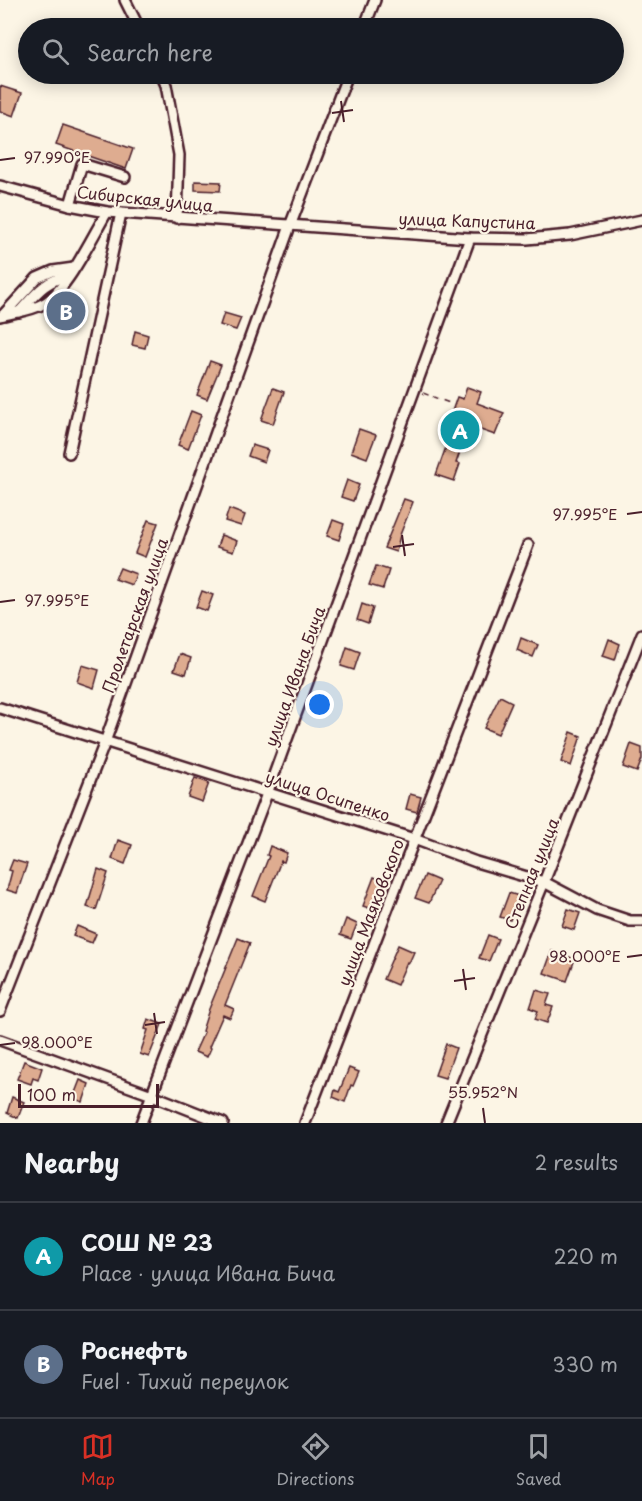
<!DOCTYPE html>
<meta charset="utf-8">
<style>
body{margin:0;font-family:"Playpen Sans",sans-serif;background:#20242c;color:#f1f3f6}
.scale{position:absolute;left:18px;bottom:15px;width:141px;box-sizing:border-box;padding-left:6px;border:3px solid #4a1f2b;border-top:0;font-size:16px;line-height:21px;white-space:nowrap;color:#4a1f2b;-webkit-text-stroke:4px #fcf5e5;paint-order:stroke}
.you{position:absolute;left:320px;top:705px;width:21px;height:21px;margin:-15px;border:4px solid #fff;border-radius:50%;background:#1a73e8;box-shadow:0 0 0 9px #1a73e833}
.badge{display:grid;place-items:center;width:39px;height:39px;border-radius:50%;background:#d93025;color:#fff;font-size:20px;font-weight:700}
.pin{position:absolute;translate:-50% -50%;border:3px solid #fff;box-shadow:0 2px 6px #0006}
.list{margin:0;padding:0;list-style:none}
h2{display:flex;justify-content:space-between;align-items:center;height:78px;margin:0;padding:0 24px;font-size:26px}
h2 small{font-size:20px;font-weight:400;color:#9ea1a6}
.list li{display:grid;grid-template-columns:39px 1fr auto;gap:18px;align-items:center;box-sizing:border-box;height:108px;padding:0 24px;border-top:2px solid #363941}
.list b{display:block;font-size:22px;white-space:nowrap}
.list p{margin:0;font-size:20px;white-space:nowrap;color:#9ea1a6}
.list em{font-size:20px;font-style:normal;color:#9ea1a6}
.icon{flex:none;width:33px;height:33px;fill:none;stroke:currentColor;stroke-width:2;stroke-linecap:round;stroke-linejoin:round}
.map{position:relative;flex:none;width:642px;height:1123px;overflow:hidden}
.search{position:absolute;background:#171b24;box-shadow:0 3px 15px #0003;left:18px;right:18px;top:18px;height:66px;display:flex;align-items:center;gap:15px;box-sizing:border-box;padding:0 21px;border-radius:33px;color:#9ea1a6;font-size:22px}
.sheet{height:294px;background:#171b24}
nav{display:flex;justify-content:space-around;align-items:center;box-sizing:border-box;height:84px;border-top:2px solid #363941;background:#171b24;font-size:16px;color:#9ea1a6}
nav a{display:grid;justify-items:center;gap:3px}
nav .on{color:#d93025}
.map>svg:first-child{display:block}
</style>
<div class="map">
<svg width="642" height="1123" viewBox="0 0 642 1123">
<rect width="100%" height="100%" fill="#fcf5e5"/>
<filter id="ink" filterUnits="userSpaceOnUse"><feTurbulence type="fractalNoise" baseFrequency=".0167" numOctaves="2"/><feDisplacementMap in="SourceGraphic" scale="12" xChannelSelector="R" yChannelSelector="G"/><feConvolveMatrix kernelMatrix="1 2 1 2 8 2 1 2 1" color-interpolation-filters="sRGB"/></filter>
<g filter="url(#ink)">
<g fill="#deac90" stroke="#4a1f2b" stroke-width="1.5">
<path d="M 0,86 L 22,93 L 14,116 L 0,111 Z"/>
<path d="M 63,125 L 133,149 L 126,169 L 56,145 Z"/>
<path d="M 195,181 L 221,182 L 220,191 L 195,190 Z"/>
<path d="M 67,299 L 77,309 L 71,316 L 69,313 L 62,320 L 55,313 Z"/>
<path d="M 224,313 L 241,318 L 236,330 L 220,325 Z"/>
<path d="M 135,331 L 148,335 L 145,348 L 132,345 Z"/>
<path d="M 210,361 L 221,365 L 207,399 L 197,395 Z"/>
<path d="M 467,387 L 481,392 L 477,403 L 504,413 L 495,435 L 469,426 L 456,463 L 460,464 L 454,481 L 436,475 L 457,416 L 451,414 L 457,397 L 463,399 Z"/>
<path d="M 273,388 L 284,392 L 273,424 L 261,420 Z"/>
<path d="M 191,411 L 201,415 L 188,449 L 178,445 Z"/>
<path d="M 359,429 L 376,435 L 367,458 L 351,452 Z"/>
<path d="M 252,445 L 268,450 L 264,462 L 248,456 Z"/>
<path d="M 347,480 L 359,485 L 353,501 L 341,497 Z"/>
<path d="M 404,499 L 413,502 L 400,535 L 396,552 L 384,548 Z"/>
<path d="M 229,509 L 245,515 L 241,526 L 225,521 Z"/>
<path d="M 148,520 L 158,523 L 145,557 L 135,553 Z"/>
<path d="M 333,520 L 344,524 L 339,540 L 327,536 Z"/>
<path d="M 221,535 L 237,541 L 233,552 L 217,547 Z"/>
<path d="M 376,566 L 389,570 L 383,589 L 369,585 Z"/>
<path d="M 120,568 L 136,574 L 132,585 L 115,579 Z"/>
<path d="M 202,591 L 213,595 L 207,611 L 196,607 Z"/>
<path d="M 362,604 L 373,608 L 368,624 L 357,620 Z"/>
<path d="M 521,638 L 538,645 L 533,657 L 517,650 Z"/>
<path d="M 609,639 L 620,644 L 615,660 L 603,656 Z"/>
<path d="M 347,647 L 360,652 L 354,670 L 341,666 Z"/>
<path d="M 180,654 L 191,658 L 186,674 L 174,670 Z"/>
<path d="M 82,665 L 99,670 L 94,688 L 77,682 Z"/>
<path d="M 500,696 L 512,702 L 498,734 L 484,728 Z"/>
<path d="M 571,732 L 581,736 L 571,766 L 561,762 Z"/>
<path d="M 631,744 L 642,748 L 642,759 L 637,772 L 623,767 Z"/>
<path d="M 195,778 L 209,783 L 202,802 L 188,797 Z"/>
<path d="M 410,794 L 421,797 L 417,812 L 406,809 Z"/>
<path d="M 118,840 L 132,845 L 125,864 L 112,859 Z"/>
<path d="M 270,846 L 287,853 L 284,862 L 281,861 L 265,901 L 253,896 L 269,856 L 267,855 Z"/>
<path d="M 13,860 L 27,864 L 17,893 L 7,890 L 12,871 L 9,870 Z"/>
<path d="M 98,869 L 108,873 L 96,910 L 87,907 Z"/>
<path d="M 425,875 L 439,881 L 429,903 L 415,898 Z"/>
<path d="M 374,877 L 388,883 L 375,910 L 363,906 Z"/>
<path d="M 509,893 L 519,896 L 510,920 L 500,917 Z"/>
<path d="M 568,909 L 580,913 L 574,930 L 562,926 Z"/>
<path d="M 346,919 L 357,924 L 351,939 L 340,935 Z"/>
<path d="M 77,926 L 96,934 L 92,943 L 73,936 Z"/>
<path d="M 488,935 L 498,939 L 489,961 L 479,958 Z"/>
<path d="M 238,938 L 250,943 L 225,1005 L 234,1009 L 230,1018 L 223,1015 L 209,1047 L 211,1048 L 207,1057 L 195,1052 L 204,1032 L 202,1031 L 209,1009 Z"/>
<path d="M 398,945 L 414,952 L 409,963 L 407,962 L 397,985 L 383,979 Z"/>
<path d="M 552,951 L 575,959 L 567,981 L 544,973 Z"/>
<path d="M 536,990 L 550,994 L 546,1005 L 553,1007 L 547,1023 L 535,1019 L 538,1011 L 530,1008 Z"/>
<path d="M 148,1019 L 162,1024 L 149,1057 L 140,1054 L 148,1030 L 145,1029 Z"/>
<path d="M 446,1044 L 456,1048 L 445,1078 L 435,1075 Z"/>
<path d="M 24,1061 L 42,1068 L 38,1080 L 33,1078 L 31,1084 L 17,1079 Z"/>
<path d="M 349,1068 L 359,1072 L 353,1086 L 351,1085 L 345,1102 L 333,1097 L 335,1090 L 339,1092 Z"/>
<path d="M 80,1080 L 89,1084 L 83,1102 L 73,1098 Z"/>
<path d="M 12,1097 L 24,1102 L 18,1118 L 7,1113 Z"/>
</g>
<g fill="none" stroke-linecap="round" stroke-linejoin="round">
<defs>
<g id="minor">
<path d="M 125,0 L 139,28"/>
<path d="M 364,28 L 375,0"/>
<path d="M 161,74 L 166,85 L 179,155 L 177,218"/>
<path d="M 0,186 L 70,205 L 107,212 L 470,238 L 527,239 L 570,235 L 642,220"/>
<path d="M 70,205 L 82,164 L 125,177"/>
<path d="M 19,312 C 34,296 46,279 69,276"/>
<path d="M 3,315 L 37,278 L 53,271 L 74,268"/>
<path d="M 0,316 C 15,312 31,311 45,303 C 68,288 92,237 107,212"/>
<path d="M 69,453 L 121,213"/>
<path d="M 0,708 L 414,839 L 476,862 L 544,882 L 597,910 L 630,921 L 642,921"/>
<path d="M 0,1011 L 105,742 L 290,226 L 348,74"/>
<path d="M 0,1040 L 152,1095 L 223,1123"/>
<path d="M 141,1123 L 268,791 L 470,238"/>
<path d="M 305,1123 L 528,545"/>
<path d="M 446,1123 L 544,882 L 642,634"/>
</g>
</defs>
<use href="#minor" stroke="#4a1f2b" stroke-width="14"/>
<path stroke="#4a1f2b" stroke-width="1.5" stroke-dasharray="6 4.5" stroke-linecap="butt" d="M 423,393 L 452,404"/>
<use href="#minor" stroke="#fcf5e5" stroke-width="9"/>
</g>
</g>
<path fill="none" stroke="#4a1f2b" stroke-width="2" d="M 341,101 L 344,122M 332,113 L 353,110M 0,160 L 15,158M 627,514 L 642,512M 402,535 L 405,556M 393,547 L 414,544M 0,602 L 15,600M 627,957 L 642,955M 463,969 L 466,990M 454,981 L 475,978M 154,1013 L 157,1034M 145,1025 L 165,1022M 0,1045 L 15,1043M 483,1108 L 485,1123"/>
<g text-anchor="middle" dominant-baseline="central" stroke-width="4.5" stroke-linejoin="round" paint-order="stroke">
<g font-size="16" fill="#4a1f2b" stroke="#fcf5e5">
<text transform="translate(145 198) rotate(6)">Сибирская улица</text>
<text transform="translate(467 220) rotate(2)">улица Капустина</text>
<text transform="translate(134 615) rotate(-70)">Пролетарская улица</text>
<text transform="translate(294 676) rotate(-70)">улица Ивана Бича</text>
<text transform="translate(328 795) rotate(18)">улица Осипенко</text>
<text transform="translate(531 873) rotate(-68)">Степная улица</text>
<text transform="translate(370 912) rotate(-69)">улица Маяковского</text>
</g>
</g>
<g font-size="15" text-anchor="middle" fill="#4a1f2b" stroke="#fcf5e5" stroke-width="4.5" stroke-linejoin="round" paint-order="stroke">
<text x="57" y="163">97.990°E</text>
<text x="585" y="520">97.995°E</text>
<text x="57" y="606">97.995°E</text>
<text x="585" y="962">98.000°E</text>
<text x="57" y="1048">98.000°E</text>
<text x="483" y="1098">55.952°N</text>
</g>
</svg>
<div class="scale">100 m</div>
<div class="you"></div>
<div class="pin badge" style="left:460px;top:430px;background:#0f9aa8">A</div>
<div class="pin badge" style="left:66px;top:311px;background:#5c6f8a">B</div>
<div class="search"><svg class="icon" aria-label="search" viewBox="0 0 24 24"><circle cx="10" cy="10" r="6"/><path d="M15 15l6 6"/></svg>Search here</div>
</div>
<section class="sheet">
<h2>Nearby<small>2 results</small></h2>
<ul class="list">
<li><span class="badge" style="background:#0f9aa8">A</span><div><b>СОШ № 23</b><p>Place · улица Ивана Бича</p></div><em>220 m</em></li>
<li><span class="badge" style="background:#5c6f8a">B</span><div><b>Роснефть</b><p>Fuel · Тихий переулок</p></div><em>330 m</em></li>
</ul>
</section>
<nav>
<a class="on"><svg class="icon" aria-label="map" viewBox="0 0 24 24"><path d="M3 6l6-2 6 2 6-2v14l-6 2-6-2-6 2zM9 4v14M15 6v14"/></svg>Map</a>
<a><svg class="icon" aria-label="directions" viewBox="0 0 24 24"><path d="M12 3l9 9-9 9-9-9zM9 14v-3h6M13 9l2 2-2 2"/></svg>Directions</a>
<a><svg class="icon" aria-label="saved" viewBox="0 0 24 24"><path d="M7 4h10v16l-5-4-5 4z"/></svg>Saved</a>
</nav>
